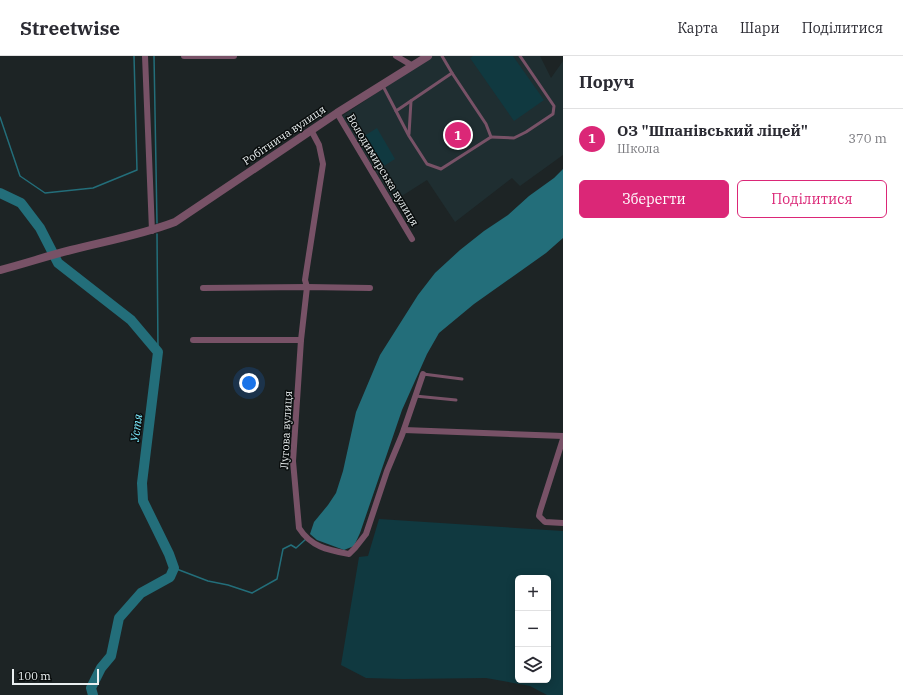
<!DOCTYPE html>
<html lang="uk">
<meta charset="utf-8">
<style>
body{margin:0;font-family:"IBM Plex Serif",serif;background:#f7f7f7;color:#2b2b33}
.controls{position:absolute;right:12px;bottom:12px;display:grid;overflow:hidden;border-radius:6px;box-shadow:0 2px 10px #0003}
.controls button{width:36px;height:36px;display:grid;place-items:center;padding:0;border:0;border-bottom:1px solid #e1e1e2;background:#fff;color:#2b2b33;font:20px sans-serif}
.scale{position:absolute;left:12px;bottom:10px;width:87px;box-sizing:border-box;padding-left:4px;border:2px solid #ebf0f1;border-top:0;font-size:11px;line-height:14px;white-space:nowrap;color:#ebf0f1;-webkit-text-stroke:3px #090d0d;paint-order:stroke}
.you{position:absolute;left:249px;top:327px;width:14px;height:14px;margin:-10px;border:3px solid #fff;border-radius:50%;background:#1a73e8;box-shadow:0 0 0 6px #1a73e833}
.badge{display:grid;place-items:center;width:26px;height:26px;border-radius:50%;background:#db2777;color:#fff;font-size:13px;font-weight:700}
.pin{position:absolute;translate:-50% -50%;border:2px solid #fff;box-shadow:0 1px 4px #0006}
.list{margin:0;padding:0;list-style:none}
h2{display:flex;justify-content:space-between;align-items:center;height:52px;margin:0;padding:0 16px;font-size:17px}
h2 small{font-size:13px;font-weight:400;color:#7c7c81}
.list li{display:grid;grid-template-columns:26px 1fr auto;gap:12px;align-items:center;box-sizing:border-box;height:60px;padding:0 16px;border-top:1px solid #e1e1e2}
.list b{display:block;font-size:15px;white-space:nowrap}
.list p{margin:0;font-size:13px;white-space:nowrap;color:#7c7c81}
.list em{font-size:13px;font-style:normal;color:#7c7c81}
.actions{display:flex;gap:8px;padding:12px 16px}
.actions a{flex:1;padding:9px 0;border:1px solid #db2777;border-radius:6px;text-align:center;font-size:14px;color:#db2777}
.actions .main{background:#db2777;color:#fff}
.icon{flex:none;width:22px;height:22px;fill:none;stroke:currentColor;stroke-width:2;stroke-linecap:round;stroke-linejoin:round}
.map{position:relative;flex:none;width:563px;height:639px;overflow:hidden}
header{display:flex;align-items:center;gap:24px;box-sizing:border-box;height:56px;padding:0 20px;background:#fff;border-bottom:1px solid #e1e1e2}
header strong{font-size:19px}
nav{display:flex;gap:22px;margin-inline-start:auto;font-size:14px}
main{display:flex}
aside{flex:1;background:#fff}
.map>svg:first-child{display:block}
</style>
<header>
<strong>Streetwise</strong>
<nav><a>Карта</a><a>Шари</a><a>Поділитися</a></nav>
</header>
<main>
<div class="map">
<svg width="563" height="639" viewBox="0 0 563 639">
<rect width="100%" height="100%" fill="#1d2425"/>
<path fill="#1f2e31" d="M 432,0 L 540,0 L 551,22 L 563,5 L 563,99 L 520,130 L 512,122 L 455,166 L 427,124 L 394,145 L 342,60 Z"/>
<g fill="#103940" fill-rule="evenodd">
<path d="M 473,0 L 513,0 L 544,44 L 514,65 L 470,2 Z"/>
<path d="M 377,72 L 395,103 L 379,113 L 361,82 Z"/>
<path d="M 379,463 L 563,475 L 563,639 L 547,639 L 530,630 L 486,622 L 403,623 L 366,622 L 341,609 L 359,501 L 368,500 ZM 518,522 L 548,522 L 548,624 L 518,624 Z"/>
</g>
<path fill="#236e7a" d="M 563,113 L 563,182 L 546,197 L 474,248 L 439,277 L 427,298 L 402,354 L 360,477 L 354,490 L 344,494 L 317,484 L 310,478 L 314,466 L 328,449 L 336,437 L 343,415 L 356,356 L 380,299 L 418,239 L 435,217 L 460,194 L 484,175 L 508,159 L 529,140 L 554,122 Z"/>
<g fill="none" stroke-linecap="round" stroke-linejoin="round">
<g stroke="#236e7a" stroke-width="1.5">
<path d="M 154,0 L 157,167"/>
<path d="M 0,61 L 20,120 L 45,137 L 93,132 L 137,114 L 134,0"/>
<path d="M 157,178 L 158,296"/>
<path d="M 174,512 L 208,525 L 228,529 L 252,537 L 277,523 L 283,493 L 291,489 L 296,492 L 306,483"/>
</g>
<path stroke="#236e7a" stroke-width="10" d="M 0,137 L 21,147 L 40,172 L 58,207 L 131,264 L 158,296 L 142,427 L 143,445 L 169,498 L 174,512 L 170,521 L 141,537 L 119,562 L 111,600 L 101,612 L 91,632 L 93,639"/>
<g stroke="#785267" stroke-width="3">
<path d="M 383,30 L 396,55 L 452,17 L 442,0"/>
<path d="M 396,55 L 409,80 L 427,108 L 441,113 L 491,81 L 486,68 L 452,17"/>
<path d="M 409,78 L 411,45"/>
<path d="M 491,81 L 514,82 L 526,76 L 553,58 L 554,50 L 520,0"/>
<path d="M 423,318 L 462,323"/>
<path d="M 415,340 L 456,344"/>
</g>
<g stroke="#785267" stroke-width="6">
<path d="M 145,0 L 152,175"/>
<path d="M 184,0 L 234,0"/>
<path d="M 396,0 L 413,10"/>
<path d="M 337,57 L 412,183"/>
<path d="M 311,74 L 319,89 L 323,108 L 305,224 L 307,231 L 301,284 L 293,405 L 299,472 C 311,491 328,494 349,498 L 355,492 L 366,478 L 387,415 L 402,379 L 423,318"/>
<path d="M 203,232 L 307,231 L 370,232"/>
<path d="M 193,284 L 301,284"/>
<path d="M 404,374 L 563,380"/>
<path d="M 563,383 L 540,455 L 539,460 L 545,466 L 563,467"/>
</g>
<path stroke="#785267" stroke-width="8" d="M 0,214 C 24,208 47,200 71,194 C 106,185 141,179 175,166 L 337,57 L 428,0"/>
</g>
<g text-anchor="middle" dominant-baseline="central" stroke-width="3" stroke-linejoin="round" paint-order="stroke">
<g font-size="11" fill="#ebf0f1" stroke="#090d0d">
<text transform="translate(284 79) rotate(-34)">Робітнича вулиця</text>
<text transform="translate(383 114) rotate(59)">Володимирська вулиця</text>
<text transform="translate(286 374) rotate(-87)">Лугова вулиця</text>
</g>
<g font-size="12" font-style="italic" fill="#7ce9fd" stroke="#090d0d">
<text transform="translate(136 372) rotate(-83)">Устя</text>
</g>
</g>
</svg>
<div class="controls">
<button>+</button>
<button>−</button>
<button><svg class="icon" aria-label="layers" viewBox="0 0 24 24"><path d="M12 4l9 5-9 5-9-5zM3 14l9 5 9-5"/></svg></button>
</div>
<div class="scale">100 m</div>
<div class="you"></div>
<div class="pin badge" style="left:458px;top:79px">1</div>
</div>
<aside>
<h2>Поруч<small></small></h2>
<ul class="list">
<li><span class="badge">1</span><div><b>ОЗ &quot;Шпанівський ліцей&quot;</b><p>Школа</p></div><em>370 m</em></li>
</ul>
<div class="actions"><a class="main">Зберегти</a><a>Поділитися</a></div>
</aside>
</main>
